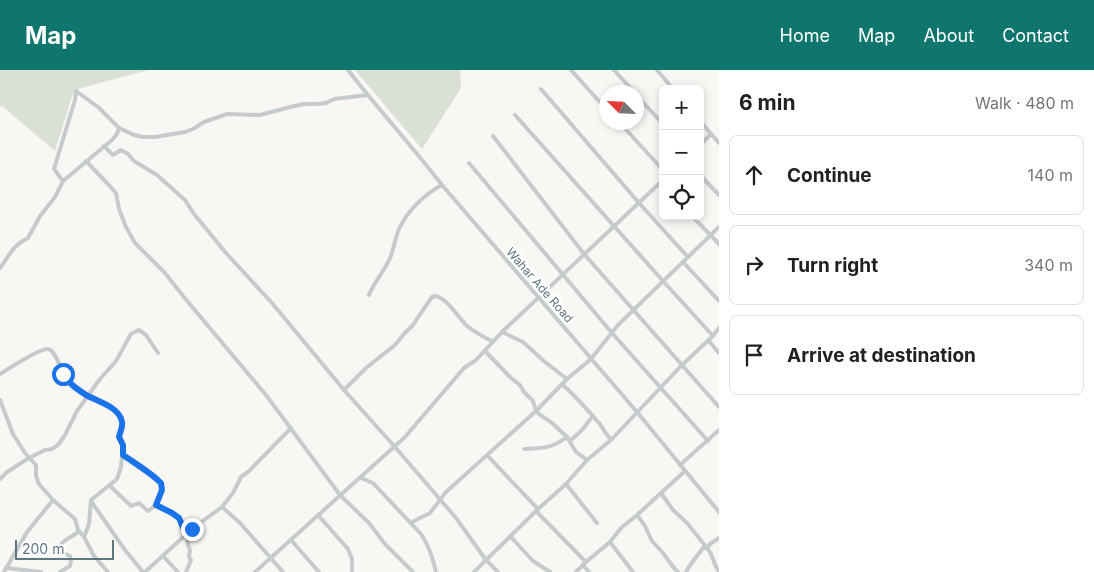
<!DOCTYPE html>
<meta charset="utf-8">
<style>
body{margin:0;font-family:Inter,sans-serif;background:#f6f6f6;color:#202124}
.controls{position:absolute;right:15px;top:15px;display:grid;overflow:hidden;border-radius:8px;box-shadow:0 2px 8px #0003}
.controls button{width:45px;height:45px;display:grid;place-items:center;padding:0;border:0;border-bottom:1px solid #e0e0e0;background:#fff;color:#202124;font:25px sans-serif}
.compass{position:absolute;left:599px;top:15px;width:45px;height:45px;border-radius:50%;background:#fff;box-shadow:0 2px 8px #0003;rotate:294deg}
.scale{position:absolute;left:15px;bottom:12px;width:99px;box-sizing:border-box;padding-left:5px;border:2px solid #607782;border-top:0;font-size:14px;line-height:18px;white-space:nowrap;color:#607782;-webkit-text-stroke:4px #fff;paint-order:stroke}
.stop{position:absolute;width:15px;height:15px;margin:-11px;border:4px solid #1a73e8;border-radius:50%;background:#fff}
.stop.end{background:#1a73e8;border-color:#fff;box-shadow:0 1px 5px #0008}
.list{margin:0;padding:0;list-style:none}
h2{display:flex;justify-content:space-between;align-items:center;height:65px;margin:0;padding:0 20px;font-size:21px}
h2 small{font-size:16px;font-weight:400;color:#757577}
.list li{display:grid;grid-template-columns:32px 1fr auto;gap:15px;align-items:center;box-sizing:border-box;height:80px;margin:0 10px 10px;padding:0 10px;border:1px solid #e0e0e0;border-radius:8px}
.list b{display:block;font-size:19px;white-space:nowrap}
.list em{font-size:16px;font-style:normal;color:#757577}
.icon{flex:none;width:28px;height:28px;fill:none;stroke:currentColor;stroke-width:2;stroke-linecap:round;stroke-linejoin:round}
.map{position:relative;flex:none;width:719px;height:502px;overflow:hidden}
header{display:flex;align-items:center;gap:30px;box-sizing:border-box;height:70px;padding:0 25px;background:#0f766e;color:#fff}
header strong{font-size:24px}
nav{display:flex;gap:28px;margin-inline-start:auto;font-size:18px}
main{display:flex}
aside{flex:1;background:#fff}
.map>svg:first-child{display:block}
</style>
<header>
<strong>Map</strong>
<nav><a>Home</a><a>Map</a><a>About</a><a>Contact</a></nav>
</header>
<main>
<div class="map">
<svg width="719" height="502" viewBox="0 0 719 502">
<rect width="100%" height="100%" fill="#f8f7f4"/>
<g fill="#dae0d5">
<path d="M 0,0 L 148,0 L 74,20 L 55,81 L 2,36 L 0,37 Z"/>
<path d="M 355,0 L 460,0 L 461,18 L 422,79 Z"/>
</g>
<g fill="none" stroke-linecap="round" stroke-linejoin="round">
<g stroke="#c5cacd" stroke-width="4">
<path d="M 348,0 C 378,39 412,76 442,115 L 637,342 L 719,442"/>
<path d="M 571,0 L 606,39"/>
<path d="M 614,0 L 634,22"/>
<path d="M 657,0 L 673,19"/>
<path d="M 541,19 L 639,133 L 688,187"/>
<path d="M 636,25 L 663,54"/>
<path d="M 515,45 L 663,211 L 713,266"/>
<path d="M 700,51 L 719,73"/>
<path d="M 619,52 L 663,100"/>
<path d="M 493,66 L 584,184 L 719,337"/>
<path d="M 700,75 L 711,64"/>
<path d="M 104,76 L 113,85 L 121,80 L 128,84 L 134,91 L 157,105 L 185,130 L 194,144 L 226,183 L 272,233 L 344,320 L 395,377 L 456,448 L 486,490 L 498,502"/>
<path d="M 86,91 L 105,111 L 116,123 L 119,139 L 126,157 L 135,173 L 165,203 L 183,226 L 266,325 L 340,425 L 369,453 L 385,474 L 413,502"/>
<path d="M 469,93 L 612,263 L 708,371"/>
<path d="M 700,105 L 719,125"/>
<path d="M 63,111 L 54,99 L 75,30 L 76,21 L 98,37 L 119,58 L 134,65 L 143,67 L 155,67 L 185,62 L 193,59 L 204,52 L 227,44 L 260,45 L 294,36 L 304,34 L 318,34 L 326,33 L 334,29 L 367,25"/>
<path d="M 692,146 L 719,174"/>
<path d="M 683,192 L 719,231"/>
<path d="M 0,198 L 14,178 L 21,172 L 28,168 L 40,146 L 55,127 L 63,111 L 112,70 L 117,64 L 119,58"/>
<path d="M 369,225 C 374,212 384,202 390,188 C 394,179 395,168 399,159 C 407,141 425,124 442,115"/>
<path d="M 502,262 L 523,272 L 545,292 L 567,309"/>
<path d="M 708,270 L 719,283"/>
<path d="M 485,281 L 511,308 L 520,315 L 524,322 L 533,331 L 536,341 L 539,344 L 552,353 L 567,367 L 576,382 L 587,390"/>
<path d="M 0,304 C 8,299 40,278 48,279 C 56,280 62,304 68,311 C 82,326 113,332 121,348 C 124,354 121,361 119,367 L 123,375 L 121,397 L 117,409 L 91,430 L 89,454 L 84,467"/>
<path d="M 562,314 C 575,326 587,339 599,353 C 603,358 606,364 611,370"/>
<path d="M 344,320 L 366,298 L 395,275 L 404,264 L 413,255 L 423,240 L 432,227 L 435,226 C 447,228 457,246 466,255 C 474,262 484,267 493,272"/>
<path d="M 0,330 L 13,364 L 25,383 L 36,395 L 36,406 L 39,414 L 53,430 L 75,449 L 78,460 L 84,467 L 94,486 L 108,502"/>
<path d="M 570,371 L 582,360 L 592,347"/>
<path d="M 524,379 C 543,378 551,379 567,367"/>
<path d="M 123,385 L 145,401 L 153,405 L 161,413 L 162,420 L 156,435"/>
<path d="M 487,385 L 516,416 L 538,439"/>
<path d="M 680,395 L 719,360"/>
<path d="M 361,408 L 373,413 L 421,464 C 429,476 433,488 436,502"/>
<path d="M 0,409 L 7,402 L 29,388 L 45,380 L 52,379 L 58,375 L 65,365 L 77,341 L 100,309 L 116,291 L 131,264 L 139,260 L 146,265 L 158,283"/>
<path d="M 566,414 L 597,453"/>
<path d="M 109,415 L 131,436 L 139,433 L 148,441 L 156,435 C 172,443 182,447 186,465 C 188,470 187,475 190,480 L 189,487 L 191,490 L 186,502"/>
<path d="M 661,423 L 673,440 L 687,453 L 707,478 L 711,484 L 716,497 L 719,502"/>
<path d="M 91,431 L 125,480 L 143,502"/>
<path d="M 222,437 L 240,453 L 283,502"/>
<path d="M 536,441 L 586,492"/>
<path d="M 318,445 L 348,479 L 352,489 L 352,502"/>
<path d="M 637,445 L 645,456 L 652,471 L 663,483 L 674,498 L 678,502"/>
<path d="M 412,452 L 430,443 L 446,422 L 536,341 L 567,309 L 591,289 L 618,255 L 719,157"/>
<path d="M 510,466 L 533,491 L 550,502"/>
<path d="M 291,470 L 319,502"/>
<path d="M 610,472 L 633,502"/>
<path d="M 163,486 L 178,502"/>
<path d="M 583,495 L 589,502"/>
<path d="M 6,498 L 41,502"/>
<path d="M 4,502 L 27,462 L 53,430"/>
<path d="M 60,502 L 70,496 L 71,490 L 70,486 L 63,483 L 60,479 C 61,469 72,468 79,461"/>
<path d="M 145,502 L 192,459 L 222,437 L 233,423 L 241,407 L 248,402 L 291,358"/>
<path d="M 255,502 L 405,367 L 464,298 L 476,290 L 502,262 L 663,110"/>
<path d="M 474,502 L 536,441 L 566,414 L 587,390 L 611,370 L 682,295 L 713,266 L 719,258"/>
<path d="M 576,502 L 586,492 L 610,472 L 621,458 L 637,445 L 685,401"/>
<path d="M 686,502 C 690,494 698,485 703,478 L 707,478 L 710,474 L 719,468"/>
</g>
</g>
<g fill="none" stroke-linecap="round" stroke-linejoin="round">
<path stroke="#1a73e8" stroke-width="6" d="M 63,304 C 68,313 77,319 86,325 C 97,331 120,337 122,352 C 123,357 120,362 119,367 L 123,375 L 123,385 C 136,394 150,402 161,413 L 162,420 L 156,435 L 172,443 L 179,448 L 186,464 L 192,459"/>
</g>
<g text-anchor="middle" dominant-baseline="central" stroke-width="5" stroke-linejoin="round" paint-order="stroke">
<g font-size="12" fill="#607782" stroke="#fff">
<text transform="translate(540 215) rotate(49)">Wahar Ade Road</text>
</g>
</g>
</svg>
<div class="controls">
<button>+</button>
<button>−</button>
<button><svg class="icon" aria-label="locate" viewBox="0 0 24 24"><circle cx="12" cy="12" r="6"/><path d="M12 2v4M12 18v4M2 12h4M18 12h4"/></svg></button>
</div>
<svg class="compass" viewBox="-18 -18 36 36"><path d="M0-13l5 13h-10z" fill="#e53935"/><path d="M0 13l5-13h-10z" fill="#757577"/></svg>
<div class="scale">200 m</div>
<div class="stop" style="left:63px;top:304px"></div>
<div class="stop end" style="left:192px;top:459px"></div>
</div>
<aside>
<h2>6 min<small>Walk · 480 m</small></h2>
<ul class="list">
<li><svg class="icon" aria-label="ahead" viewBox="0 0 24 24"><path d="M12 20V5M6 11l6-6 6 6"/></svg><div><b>Continue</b></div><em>140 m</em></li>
<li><svg class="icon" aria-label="right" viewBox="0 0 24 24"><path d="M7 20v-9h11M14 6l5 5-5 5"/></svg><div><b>Turn right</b></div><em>340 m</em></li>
<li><svg class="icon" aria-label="arrive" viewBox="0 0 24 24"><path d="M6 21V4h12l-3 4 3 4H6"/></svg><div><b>Arrive at destination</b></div></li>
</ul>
</aside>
</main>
